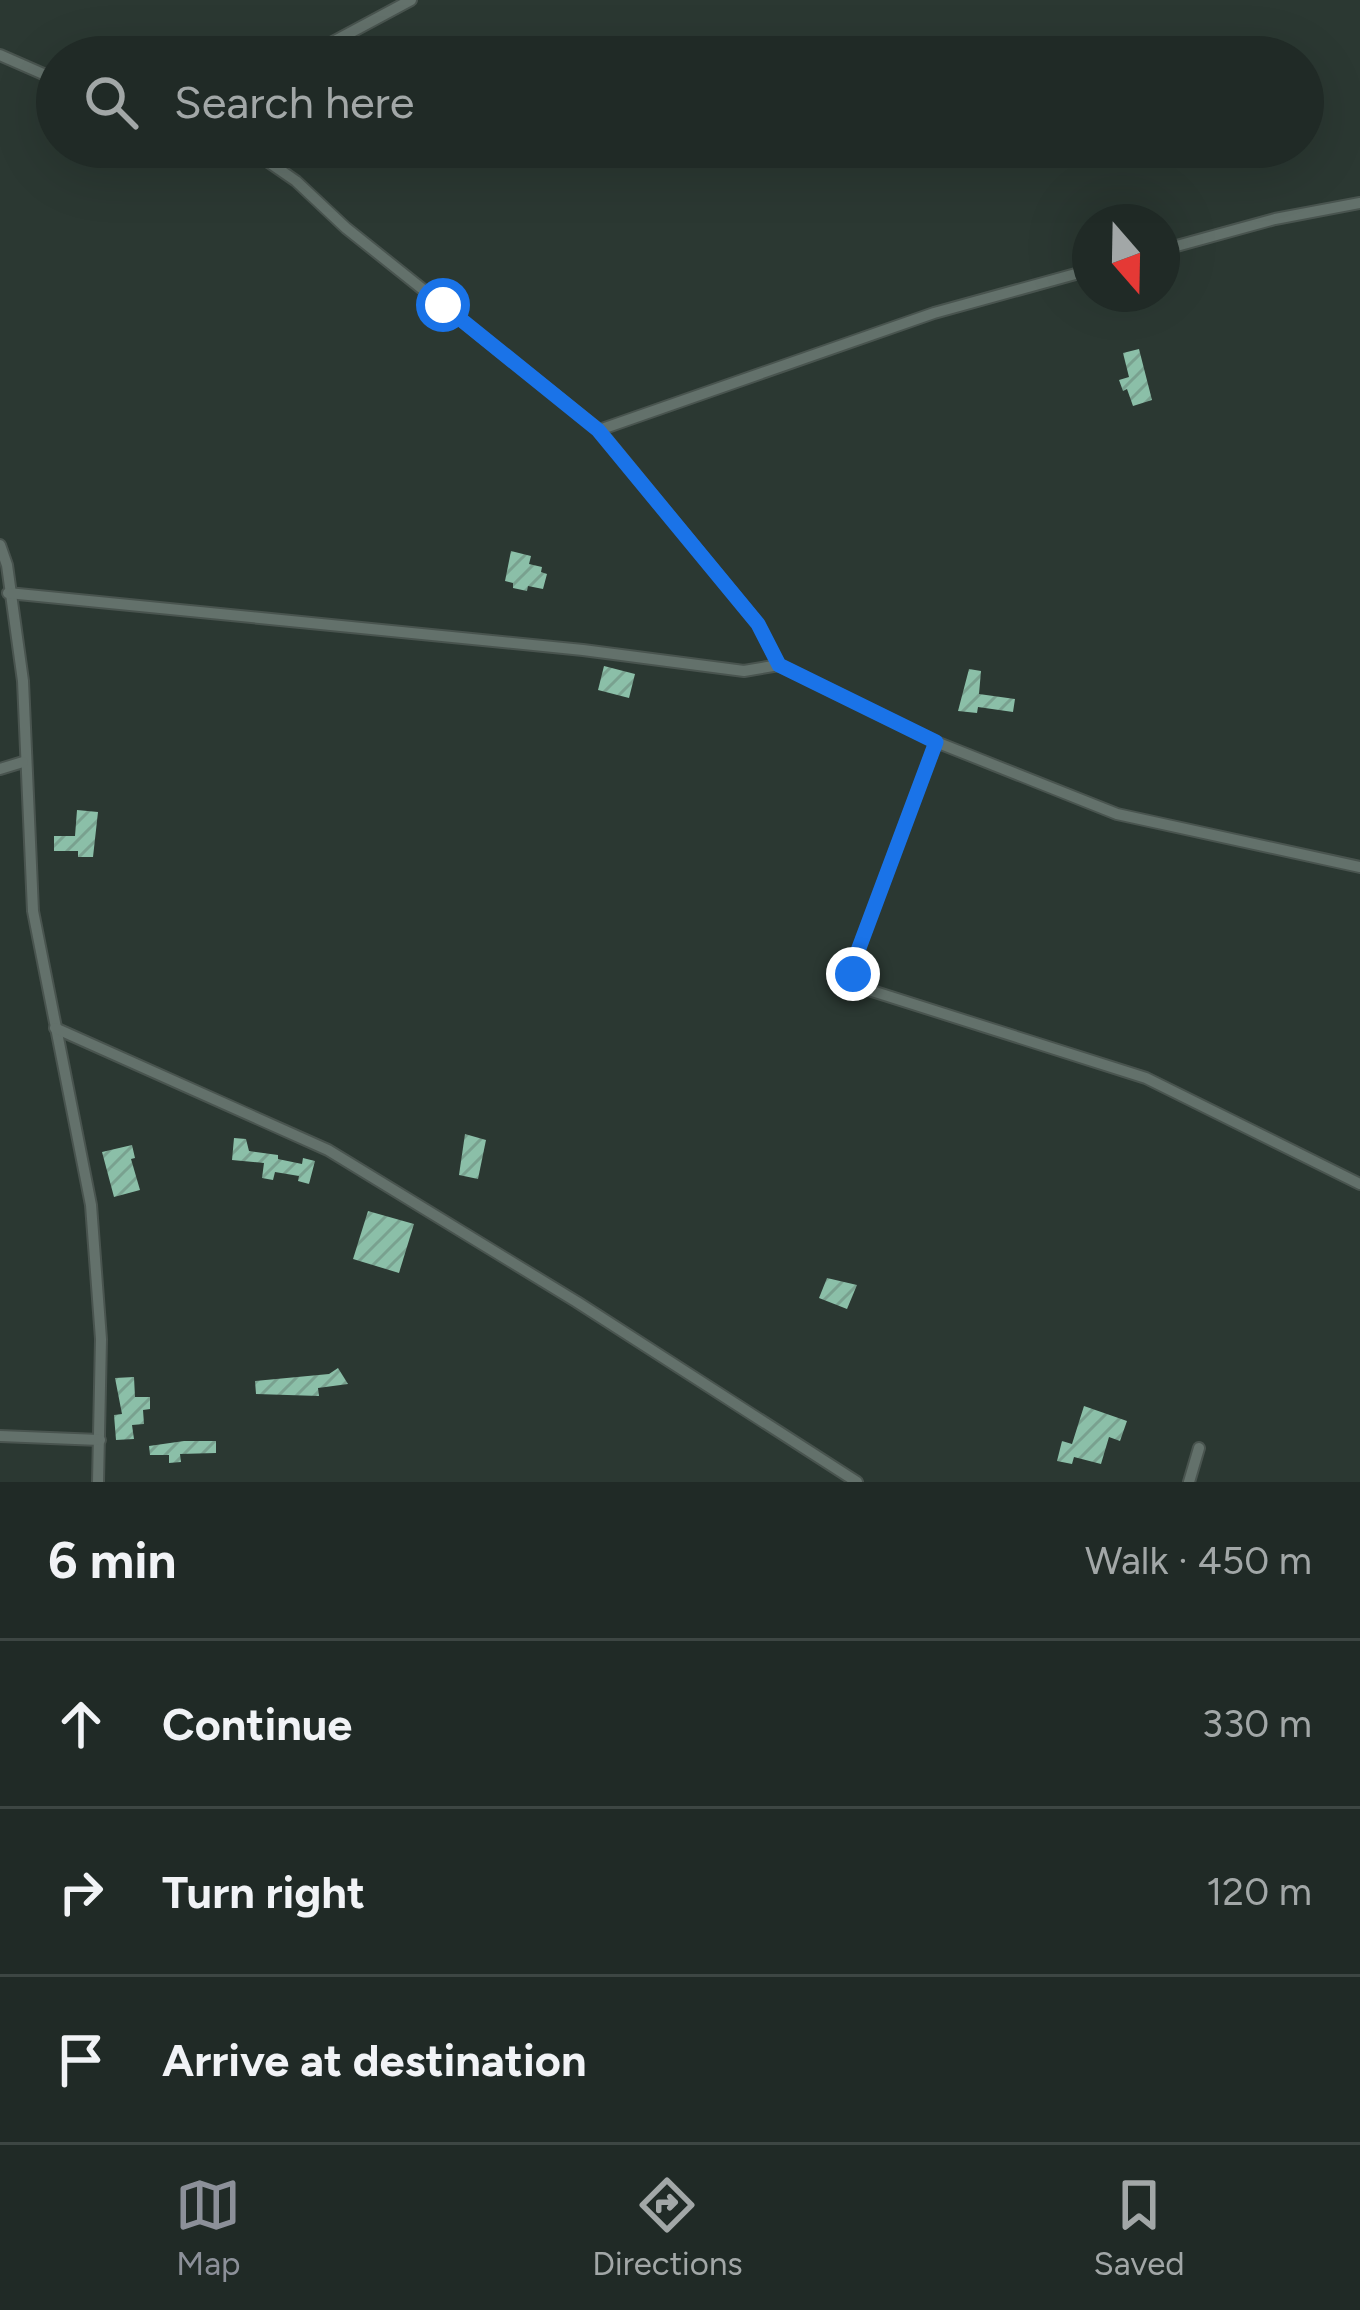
<!DOCTYPE html>
<meta charset="utf-8">
<style>
body{margin:0;font-family:Figtree,sans-serif;background:#2d3632;color:#f1f3f6}
.compass{position:absolute;left:1072px;top:204px;width:108px;height:108px;border-radius:50%;background:#202a26;box-shadow:0 12px 48px #0002;rotate:160deg}
.stop{position:absolute;width:36px;height:36px;margin:-27px;border:9px solid #1a73e8;border-radius:50%;background:#fff}
.stop.end{background:#1a73e8;border-color:#fff;box-shadow:0 3px 12px #0008}
.list{margin:0;padding:0;list-style:none}
h2{display:flex;justify-content:space-between;align-items:center;height:156px;margin:0;padding:0 48px;font-size:51px}
h2 small{font-size:39px;font-weight:400;color:#a2a7a7}
.list li{display:grid;grid-template-columns:78px 1fr auto;gap:36px;align-items:center;box-sizing:border-box;height:168px;padding:0 48px;border-top:3px solid #3d4643}
.list b{display:block;font-size:45px;white-space:nowrap}
.list em{font-size:39px;font-style:normal;color:#a2a7a7}
.icon{flex:none;width:66px;height:66px;fill:none;stroke:currentColor;stroke-width:2;stroke-linecap:round;stroke-linejoin:round}
.map{position:relative;flex:none;width:1360px;height:1482px;overflow:hidden}
.search{position:absolute;background:#202a26;box-shadow:0 12px 48px #0002;left:36px;right:36px;top:36px;height:132px;display:flex;align-items:center;gap:30px;box-sizing:border-box;padding:0 42px;border-radius:66px;color:#a2a7a7;font-size:45px}
.sheet{height:660px;background:#202a26}
nav{display:flex;justify-content:space-around;align-items:center;box-sizing:border-box;height:168px;border-top:3px solid #3d4643;background:#202a26;font-size:33px;color:#a2a7a7}
nav a{display:grid;justify-items:center;gap:6px}
nav .on{color:#8c9099}
.map>svg:first-child{display:block}
</style>
<div class="map">
<svg width="1360" height="1482" viewBox="0 0 1360 1482">
<defs>
<pattern id="building-hatch" width="6" height="6" patternUnits="userSpaceOnUse" patternTransform="scale(3)"><rect width="6" height="6" fill="#8bbfa8"/><path d="M-1 1l2-2M0 6l6-6M5 7l2-2" fill="none" stroke="#79a18f"/></pattern>
</defs>
<rect width="100%" height="100%" fill="#2b3832"/>
<g fill="url(#building-hatch)">
<path d="M 1139,349 L 1152,400 L 1133,406 L 1127,389 L 1123,391 L 1119,380 L 1129,377 L 1123,353 Z"/>
<path d="M 511,551 L 531,556 L 529,564 L 542,567 L 541,572 L 547,574 L 543,589 L 528,586 L 527,591 L 513,588 L 513,583 L 505,581 Z"/>
<path d="M 604,666 L 635,674 L 629,698 L 598,690 Z"/>
<path d="M 969,669 L 981,671 L 979,694 L 1015,699 L 1013,712 L 978,707 L 977,713 L 958,711 Z"/>
<path d="M 77,810 L 98,812 L 93,857 L 78,857 L 78,851 L 54,851 L 54,836 L 75,836 Z"/>
<path d="M 465,1134 L 486,1140 L 478,1179 L 459,1175 Z"/>
<path d="M 234,1138 L 246,1139 L 249,1151 L 278,1155 L 278,1159 L 302,1164 L 303,1158 L 315,1161 L 309,1184 L 298,1181 L 299,1176 L 275,1172 L 273,1180 L 262,1178 L 264,1163 L 232,1160 Z"/>
<path d="M 132,1145 L 135,1158 L 131,1159 L 140,1190 L 114,1197 L 102,1152 Z"/>
<path d="M 368,1211 L 414,1224 L 399,1273 L 353,1259 Z"/>
<path d="M 827,1278 L 857,1285 L 847,1309 L 819,1298 Z"/>
<path d="M 338,1368 L 348,1384 L 318,1388 L 319,1396 L 256,1394 L 255,1381 L 329,1374 Z"/>
<path d="M 134,1377 L 135,1397 L 150,1397 L 150,1409 L 143,1410 L 144,1424 L 132,1425 L 134,1439 L 116,1440 L 114,1415 L 122,1414 L 115,1378 Z"/>
<path d="M 1084,1406 L 1127,1421 L 1120,1441 L 1109,1437 L 1101,1464 L 1074,1457 L 1072,1464 L 1057,1461 L 1062,1441 L 1072,1444 Z"/>
<path d="M 184,1441 L 216,1441 L 216,1453 L 180,1454 L 181,1462 L 169,1463 L 169,1455 L 150,1455 L 149,1446 Z"/>
</g>
<g fill="none" stroke-linecap="round" stroke-linejoin="round">
<defs>
<g id="minor">
<path d="M 0,55 L 57,80"/>
<path d="M 305,57 L 411,0"/>
<path d="M 247,147 L 296,181 L 346,228 L 599,430 L 758,624 L 779,665"/>
<path d="M 1162,250 L 1275,219 L 1360,203"/>
<path d="M 599,430 L 934,313 L 1090,270"/>
<path d="M 0,545 L 7,565 L 23,681 L 33,911 L 91,1205 L 101,1339 L 98,1482"/>
<path d="M 8,593 L 583,650 L 744,671 L 779,665 L 936,742 L 1117,814 L 1360,867"/>
<path d="M 936,742 L 856,956 L 852,968 L 858,982 L 872,991 L 1146,1078 L 1360,1184"/>
<path d="M 0,769 L 23,762"/>
<path d="M 55,1028 L 328,1150 L 577,1302 L 857,1482"/>
<path d="M 0,1436 L 100,1440"/>
<path d="M 1189,1482 L 1199,1448"/>
</g>
</defs>
<use href="#minor" stroke="#49544f" stroke-width="14"/>
<use href="#minor" stroke="#63716b" stroke-width="10"/>
</g>
<g fill="none" stroke-linecap="round" stroke-linejoin="round">
<path stroke="#1a73e8" stroke-width="15" d="M 443,305 L 598,430 L 758,624 L 779,665 L 936,742 L 856,956 L 853,974"/>
</g>
</svg>
<svg class="compass" viewBox="-18 -18 36 36"><path d="M0-13l5 13h-10z" fill="#e53935"/><path d="M0 13l5-13h-10z" fill="#a2a7a7"/></svg>
<div class="stop" style="left:443px;top:305px"></div>
<div class="stop end" style="left:853px;top:974px"></div>
<div class="search"><svg class="icon" aria-label="search" viewBox="0 0 24 24"><circle cx="10" cy="10" r="6"/><path d="M15 15l6 6"/></svg>Search here</div>
</div>
<section class="sheet">
<h2>6 min<small>Walk · 450 m</small></h2>
<ul class="list">
<li><svg class="icon" aria-label="ahead" viewBox="0 0 24 24"><path d="M12 20V5M6 11l6-6 6 6"/></svg><div><b>Continue</b></div><em>330 m</em></li>
<li><svg class="icon" aria-label="right" viewBox="0 0 24 24"><path d="M7 20v-9h11M14 6l5 5-5 5"/></svg><div><b>Turn right</b></div><em>120 m</em></li>
<li><svg class="icon" aria-label="arrive" viewBox="0 0 24 24"><path d="M6 21V4h12l-3 4 3 4H6"/></svg><div><b>Arrive at destination</b></div></li>
</ul>
</section>
<nav>
<a class="on"><svg class="icon" aria-label="map" viewBox="0 0 24 24"><path d="M3 6l6-2 6 2 6-2v14l-6 2-6-2-6 2zM9 4v14M15 6v14"/></svg>Map</a>
<a><svg class="icon" aria-label="directions" viewBox="0 0 24 24"><path d="M12 3l9 9-9 9-9-9zM9 14v-3h6M13 9l2 2-2 2"/></svg>Directions</a>
<a><svg class="icon" aria-label="saved" viewBox="0 0 24 24"><path d="M7 4h10v16l-5-4-5 4z"/></svg>Saved</a>
</nav>
